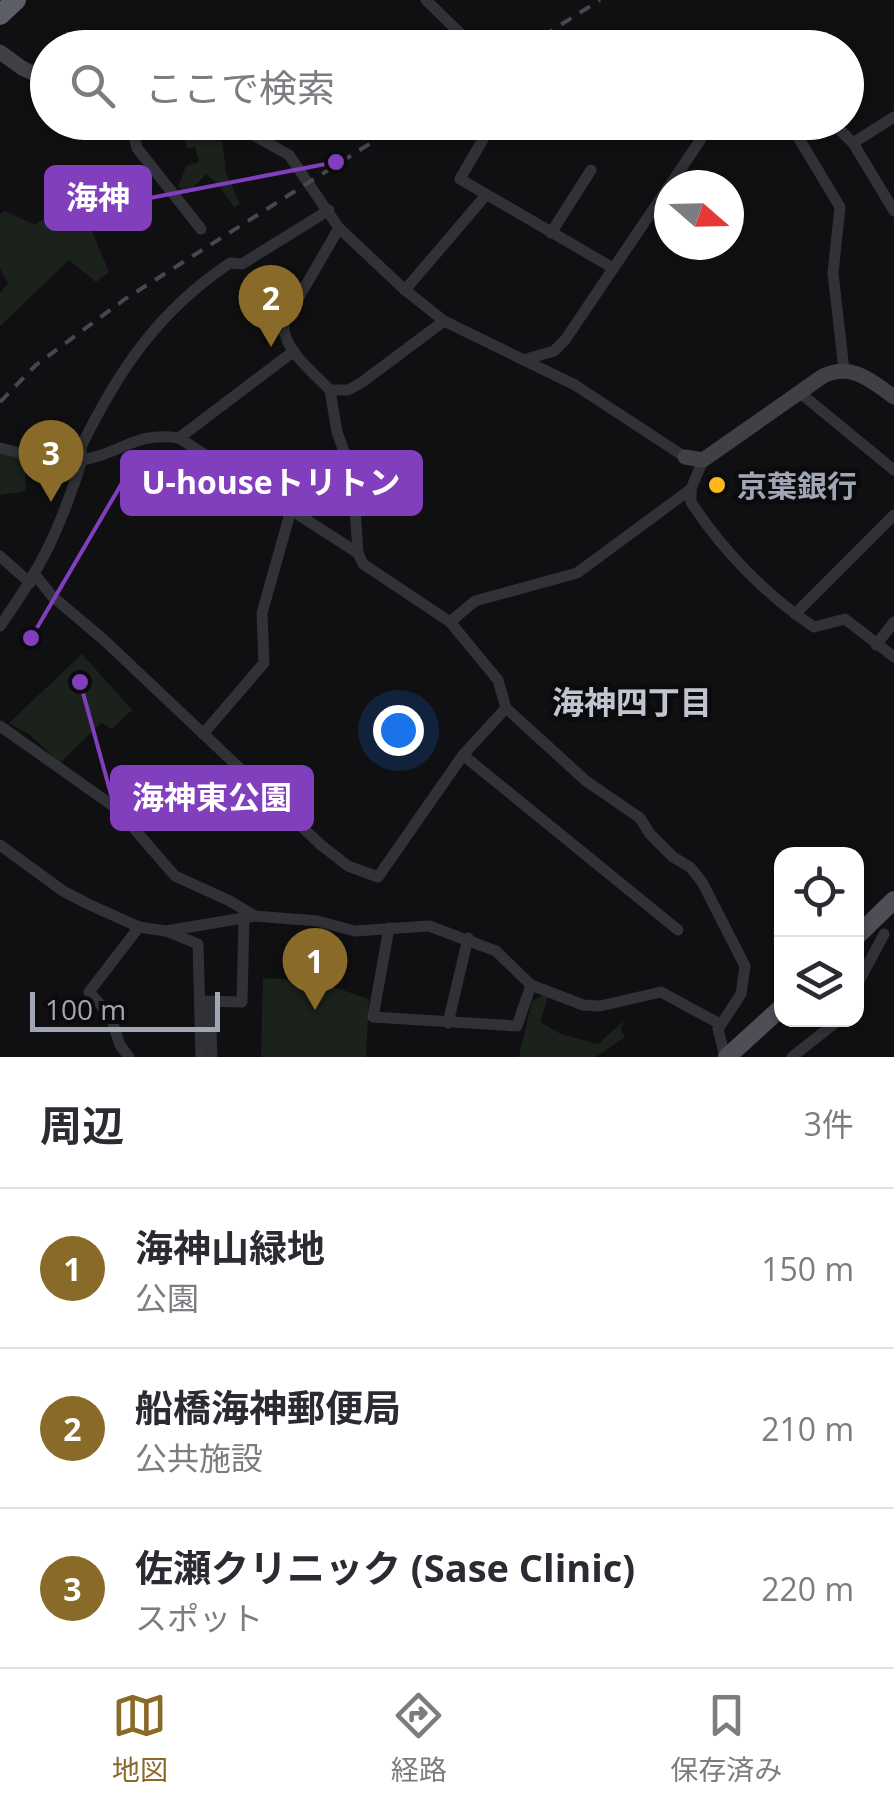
<!DOCTYPE html>
<html lang="ja">
<meta charset="utf-8">
<style>
body{margin:0;font-family:"Open Sans","Noto Sans JP",sans-serif;background:#f7f7f7;color:#2b2b33}
.controls{position:absolute;right:30px;bottom:30px;display:grid;overflow:hidden;border-radius:20px;box-shadow:0 2px 8px #0004}
.controls button{width:90px;height:90px;display:grid;place-items:center;padding:0;border:0;border-bottom:2px solid #e1e1e2;background:#fff;color:#2b2b33;font:50px sans-serif}
.compass{position:absolute;left:654px;top:170px;width:90px;height:90px;border-radius:50%;background:#fff;box-shadow:0 2px 8px #0004;rotate:110deg}
.scale{position:absolute;left:30px;bottom:25px;width:190px;box-sizing:border-box;padding-left:10px;border:5px solid #a0a6b4;border-top:0;font-size:28px;line-height:35px;white-space:nowrap;color:#a0a6b4;-webkit-text-stroke:8px #0b0b0d;paint-order:stroke}
.you{position:absolute;left:398px;top:730px;width:35px;height:35px;margin:-25px;border:8px solid #fff;border-radius:50%;background:#1a73e8;box-shadow:0 0 0 15px #1a73e833}
.badge{display:grid;place-items:center;width:65px;height:65px;border-radius:50%;background:#8a6a28;color:#fff;font-size:32px;font-weight:700}
.pin{position:absolute;translate:-50% -82px;filter:drop-shadow(0 2px 5px #0008)}
.pin::after{content:'';position:absolute;top:52px;width:35px;height:30px;background:inherit;clip-path:polygon(0 0,100% 0,50% 100%)}
.list{margin:0;padding:0;list-style:none}
h2{display:flex;justify-content:space-between;align-items:center;height:130px;margin:0;padding:0 40px;font-size:42px}
h2 small{font-size:32px;font-weight:400;color:#7c7c81}
.list li{display:grid;grid-template-columns:65px 1fr auto;gap:30px;align-items:center;box-sizing:border-box;height:160px;padding:0 40px;border-top:2px solid #e1e1e2}
.list b{display:block;font-size:38px;white-space:nowrap}
.list p{margin:0;font-size:32px;white-space:nowrap;color:#7c7c81}
.list em{font-size:32px;font-style:normal;color:#7c7c81}
.icon{flex:none;width:55px;height:55px;fill:none;stroke:currentColor;stroke-width:2;stroke-linecap:round;stroke-linejoin:round}
.map{position:relative;flex:none;width:894px;height:1057px;overflow:hidden}
.search{position:absolute;background:#fff;box-shadow:0 2px 8px #0004;left:30px;right:30px;top:30px;height:110px;display:flex;align-items:center;gap:25px;box-sizing:border-box;padding:0 35px;border-radius:55px;color:#7c7c81;font-size:38px}
.sheet{height:610px;background:#fff}
nav{display:flex;justify-content:space-around;align-items:center;box-sizing:border-box;height:140px;border-top:2px solid #e1e1e2;background:#fff;font-size:28px;color:#7c7c81}
nav a{display:grid;justify-items:center;gap:5px}
nav .on{color:#8a6a28}
.map>svg:first-child{display:block}
</style>
<div class="map">
<svg width="894" height="1057" viewBox="0 0 894 1057">
<rect width="100%" height="100%" fill="#101012"/>
<g fill="#1a221b">
<path d="M 184,134 L 215,134 L 215,140 L 222,141 L 226,173 L 240,204 L 234,207 L 218,184 L 206,174 L 187,194 L 178,187 L 186,166 L 199,162 L 195,147 L 187,148 Z"/>
<path d="M 76,208 L 103,213 L 91,229 L 109,272 L 96,282 L 69,260 L 0,326 L 0,293 L 8,283 L 0,269 L 0,214 L 5,211 L 35,225 L 55,211 Z"/>
<path d="M 0,451 L 25,457 L 26,491 L 0,495 Z"/>
<path d="M 82,654 L 132,710 L 112,729 L 101,723 L 60,763 L 29,734 L 9,723 Z"/>
<path d="M 263,978 L 316,981 L 369,999 L 366,1057 L 261,1057 Z"/>
<path d="M 542,996 L 548,997 L 540,1022 L 561,1034 L 598,1044 L 624,1021 L 621,1030 L 625,1037 L 596,1057 L 512,1057 L 519,1056 L 532,1001 Z"/>
</g>
<g fill="none" stroke-linecap="round" stroke-linejoin="round">
<g stroke="#313237" stroke-width="11">
<path d="M 426,0 L 475,48"/>
<path d="M 549,48 L 554,48"/>
<path d="M 131,122 L 137,148 L 201,229"/>
<path d="M 230,122 L 289,155 L 339,228 L 405,290 L 444,321 L 575,385 L 685,457"/>
<path d="M 493,122 L 460,179 L 613,268"/>
<path d="M 789,122 L 840,207 L 833,273 L 844,370"/>
<path d="M 832,122 L 853,143 L 894,211"/>
<path d="M 853,143 L 894,117"/>
<path d="M 670,185 L 701,139"/>
<path d="M 339,228 L 284,323 C 281,348 314,373 330,390 L 348,390 L 361,383 L 444,321"/>
<path d="M 551,233 L 591,170"/>
<path d="M 405,290 L 486,195"/>
<path d="M 523,360 L 554,351 L 565,340 L 669,186"/>
<path d="M 330,390 L 337,432 L 353,476 L 358,553"/>
<path d="M 799,392 L 894,470"/>
<path d="M 179,438 L 294,351"/>
<path d="M 0,448 L 27,455 L 79,454"/>
<path d="M 82,460 C 122,454 133,431 179,438 L 358,553 L 363,564 L 450,622 L 498,680 L 506,708 L 586,781 L 640,818 L 650,834 L 673,857 L 690,867 L 702,882 L 745,966 L 741,994 L 718,1029 L 725,1057"/>
<path d="M 703,460 L 691,489 L 691,502 C 722,550 766,595 814,627 L 845,619 L 894,657"/>
<path d="M 0,556 L 30,583"/>
<path d="M 36,576 L 52,596 L 104,640 L 321,845 L 348,866 L 378,877 L 463,755 L 506,708"/>
<path d="M 795,614 L 894,515"/>
<path d="M 450,622 L 475,601 L 577,573 L 691,489"/>
<path d="M 0,626 C 42,567 60,529 82,460 L 81,447 C 118,371 158,311 230,263 L 242,264 L 329,210"/>
<path d="M 876,645 L 894,622"/>
<path d="M 0,726 L 116,808 L 175,876 L 230,901 L 255,916"/>
<path d="M 203,734 L 264,663 L 262,613 L 291,510"/>
<path d="M 463,755 L 678,930"/>
<path d="M 0,845 L 63,891 L 88,904 L 139,927 L 166,931 L 198,944 L 201,1057"/>
<path d="M 389,928 L 373,1017 L 517,1026 L 531,985"/>
<path d="M 166,931 L 255,916 L 317,921 L 355,931 L 429,926 L 496,951 L 531,985 L 583,1005 L 600,1006 L 661,992 L 720,1024"/>
<path d="M 858,983 L 884,934"/>
<path d="M 200,1001 L 242,1002 L 244,918"/>
<path d="M 210,1002 L 212,1057"/>
<path d="M 448,1023 L 468,938"/>
<path d="M 129,1057 L 120,1045 L 110,1015 L 89,992 L 139,927"/>
<path d="M 792,1057 L 840,1019"/>
</g>
<g stroke="#3f4147" stroke-width="15">
<path d="M 0,52 L 22,68 L 48,80"/>
<path d="M 685,457 L 703,460 L 823,376 C 851,362 872,381 894,397"/>
</g>
<g stroke="#4d4e56" stroke-width="18">
<path d="M 856,937 L 894,900"/>
<path d="M 727,1057 L 782,1007"/>
</g>
<path stroke="#5c5f68" stroke-width="20" d="M 0,15 L 16,0"/>
<g stroke="#46484e" stroke-width="4" stroke-dasharray="12 10" stroke-linecap="butt">
<path d="M 524,48 L 600,0"/>
<path d="M 0,402 L 36,365 L 125,299 L 404,122"/>
</g>
</g>
<circle fill="#ffb71b" stroke="#0b0b0d" stroke-width="4" cx="717" cy="485" r="10"/>
<g text-anchor="middle" dominant-baseline="central" stroke-width="10" stroke-linejoin="round" paint-order="stroke">
<g font-size="30" font-weight="bold" fill="#a0a6b4" stroke="#0b0b0d" text-anchor="start">
<text x="737" y="485">京葉銀行</text>
</g>
<g font-size="32" font-weight="bold" fill="#c1c5d0" stroke="#0b0b0d">
<text x="632" y="701">海神四丁目</text>
</g>
</g>
<path fill="none" stroke="#813ebd" stroke-width="4" d="M336 162L150 198M31 638L122 483M80 682L112 798"/>
<g fill="#813ebd" stroke="#0b0b0d" stroke-width="4">
<circle cx="336" cy="162" r="10"/>
<circle cx="31" cy="638" r="10"/>
<circle cx="80" cy="682" r="10"/>
</g>
<g fill="#813ebd" stroke="#813ebd" stroke-width="4">
<rect x="46" y="167" width="104" height="62" rx="10"/>
<rect x="122" y="452" width="299" height="62" rx="10"/>
<rect x="112" y="767" width="200" height="62" rx="10"/>
</g>
<g font-size="32" text-anchor="middle" font-weight="bold" fill="#fff">
<text x="98" y="209">海神</text>
<text x="271" y="494">U-houseトリトン</text>
<text x="212" y="809">海神東公園</text>
</g>
</svg>
<div class="controls">
<button><svg class="icon" aria-label="locate" viewBox="0 0 24 24"><circle cx="12" cy="12" r="6"/><path d="M12 2v4M12 18v4M2 12h4M18 12h4"/></svg></button>
<button><svg class="icon" aria-label="layers" viewBox="0 0 24 24"><path d="M12 4l9 5-9 5-9-5zM3 14l9 5 9-5"/></svg></button>
</div>
<svg class="compass" viewBox="-18 -18 36 36"><path d="M0-13l5 13h-10z" fill="#e53935"/><path d="M0 13l5-13h-10z" fill="#7c7c81"/></svg>
<div class="scale">100 m</div>
<div class="you"></div>
<div class="pin badge" style="left:315px;top:1010px">1</div>
<div class="pin badge" style="left:271px;top:347px">2</div>
<div class="pin badge" style="left:51px;top:502px">3</div>
<div class="search"><svg class="icon" aria-label="search" viewBox="0 0 24 24"><circle cx="10" cy="10" r="6"/><path d="M15 15l6 6"/></svg>ここで検索</div>
</div>
<section class="sheet">
<h2>周辺<small>3件</small></h2>
<ul class="list">
<li><span class="badge">1</span><div><b>海神山緑地</b><p>公園</p></div><em>150 m</em></li>
<li><span class="badge">2</span><div><b>船橋海神郵便局</b><p>公共施設</p></div><em>210 m</em></li>
<li><span class="badge">3</span><div><b>佐瀬クリニック (Sase Clinic)</b><p>スポット</p></div><em>220 m</em></li>
</ul>
</section>
<nav>
<a class="on"><svg class="icon" aria-label="map" viewBox="0 0 24 24"><path d="M3 6l6-2 6 2 6-2v14l-6 2-6-2-6 2zM9 4v14M15 6v14"/></svg>地図</a>
<a><svg class="icon" aria-label="directions" viewBox="0 0 24 24"><path d="M12 3l9 9-9 9-9-9zM9 14v-3h6M13 9l2 2-2 2"/></svg>経路</a>
<a><svg class="icon" aria-label="saved" viewBox="0 0 24 24"><path d="M7 4h10v16l-5-4-5 4z"/></svg>保存済み</a>
</nav>
